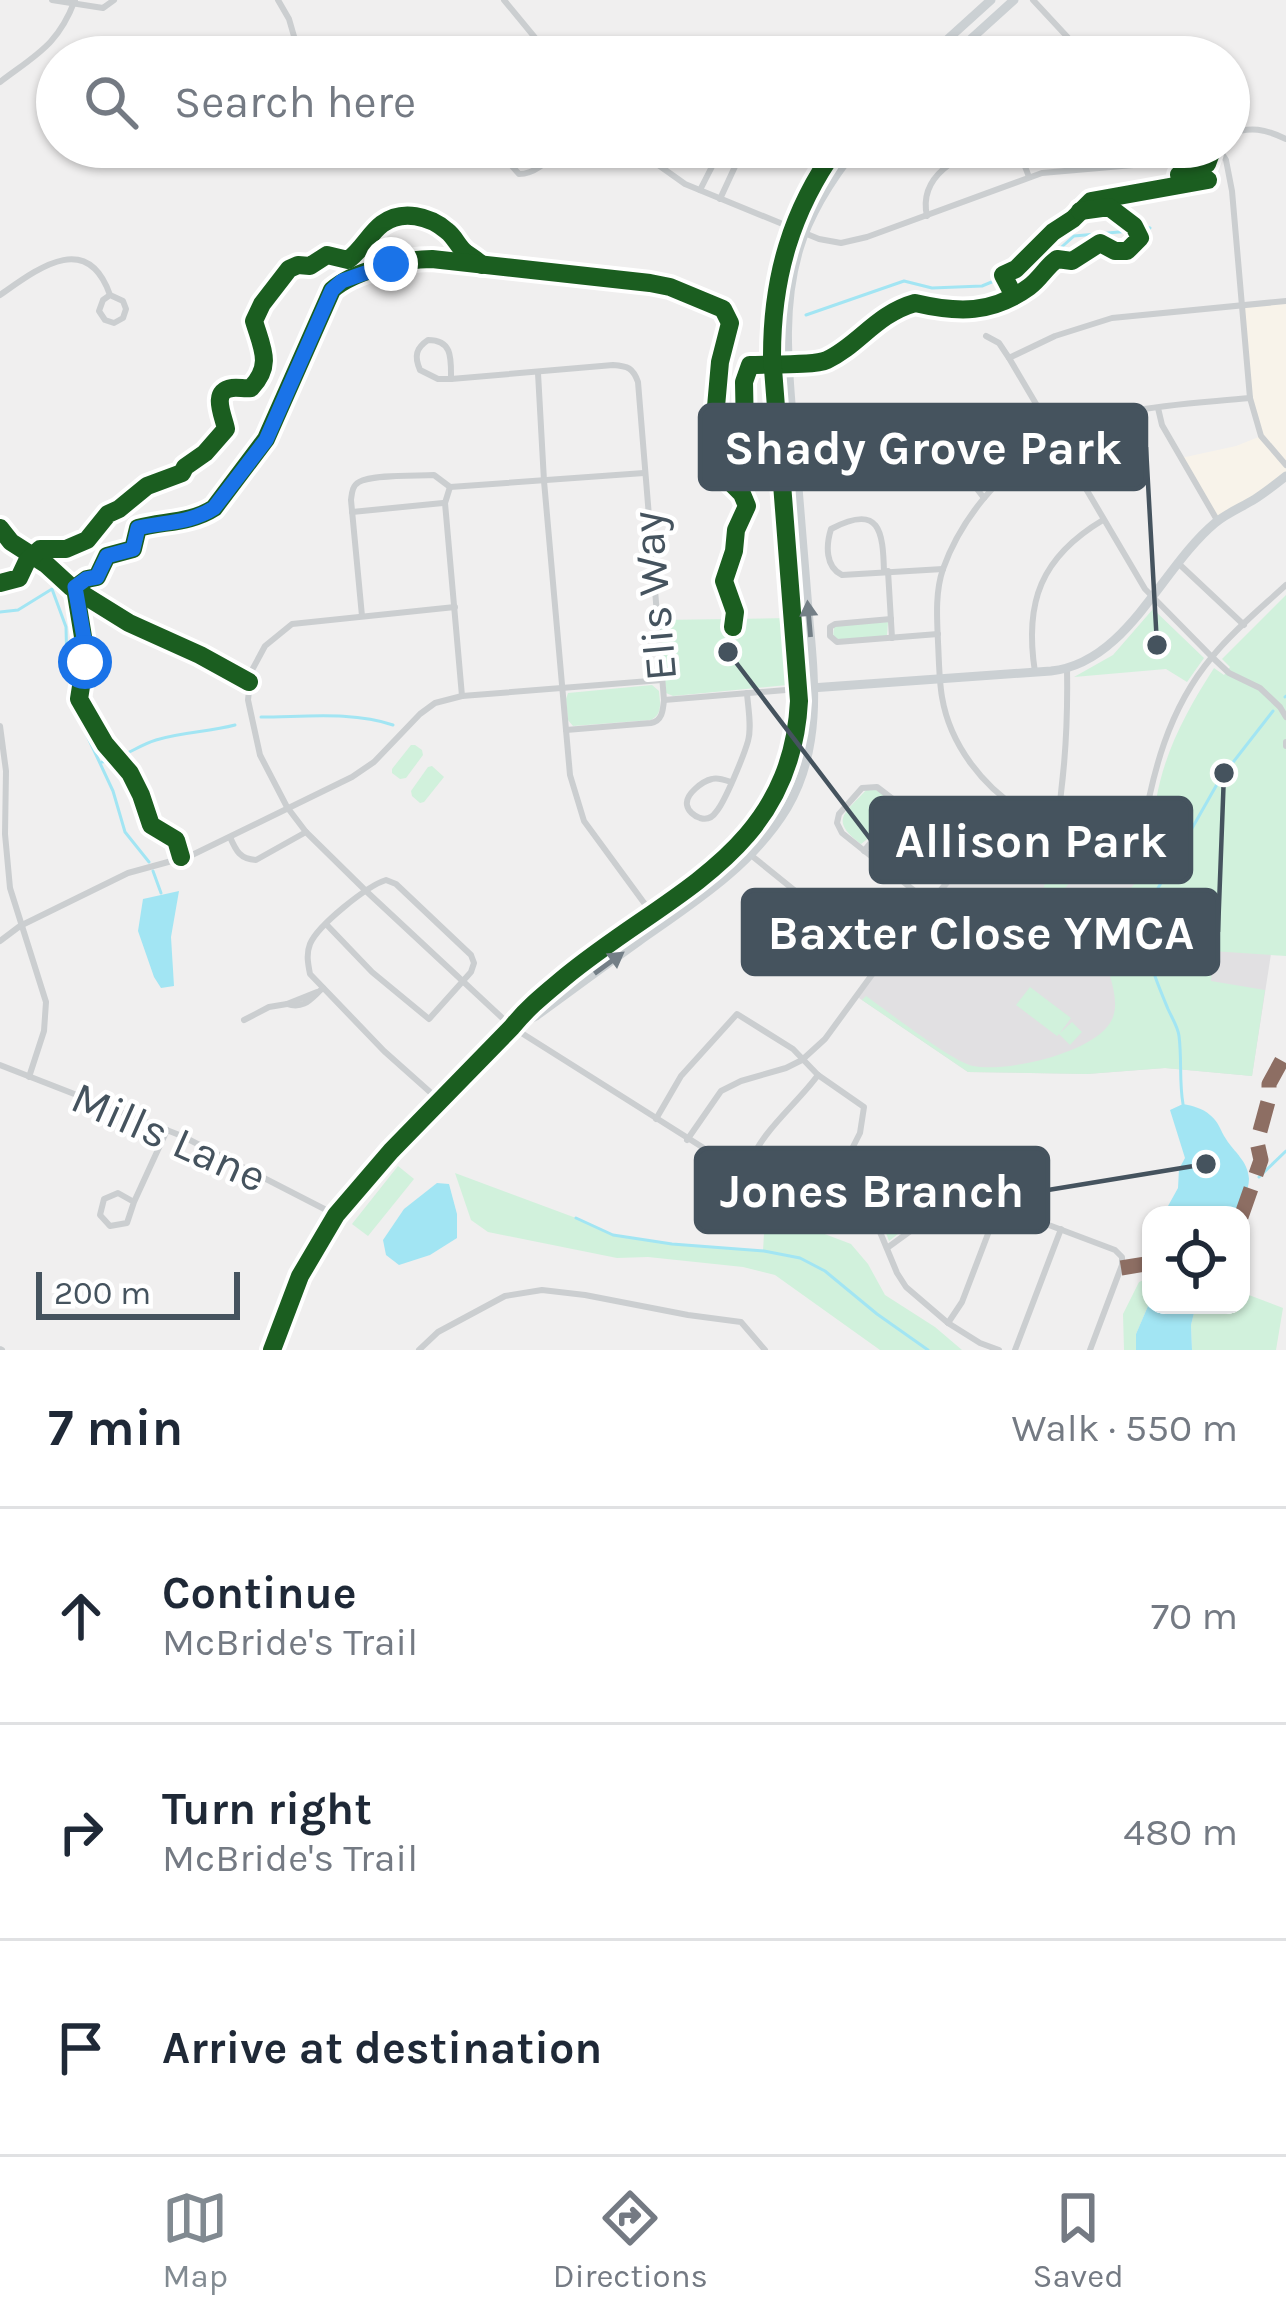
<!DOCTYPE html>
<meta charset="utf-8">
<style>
body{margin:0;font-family:Karla,sans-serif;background:#f6f6f7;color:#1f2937}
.controls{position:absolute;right:36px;bottom:36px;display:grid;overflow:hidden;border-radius:24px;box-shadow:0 3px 9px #0004}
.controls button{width:108px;height:108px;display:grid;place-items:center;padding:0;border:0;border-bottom:3px solid #e0e1e3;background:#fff;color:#1f2937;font:60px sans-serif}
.scale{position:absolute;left:36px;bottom:30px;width:204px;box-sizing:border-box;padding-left:12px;border:6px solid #45535e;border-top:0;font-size:33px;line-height:42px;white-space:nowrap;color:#45535e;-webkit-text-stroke:9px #fff;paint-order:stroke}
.stop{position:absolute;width:36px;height:36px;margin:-27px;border:9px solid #1a73e8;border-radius:50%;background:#fff}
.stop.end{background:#1a73e8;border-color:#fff;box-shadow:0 3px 12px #0008}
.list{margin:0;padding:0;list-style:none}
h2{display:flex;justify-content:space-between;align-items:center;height:156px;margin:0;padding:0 48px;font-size:51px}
h2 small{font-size:39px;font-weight:400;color:#747a83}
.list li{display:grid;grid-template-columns:78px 1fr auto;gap:36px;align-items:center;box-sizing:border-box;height:216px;padding:0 48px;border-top:3px solid #e0e1e3}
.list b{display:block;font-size:45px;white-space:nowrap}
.list p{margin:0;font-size:39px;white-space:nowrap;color:#747a83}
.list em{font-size:39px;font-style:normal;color:#747a83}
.icon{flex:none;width:66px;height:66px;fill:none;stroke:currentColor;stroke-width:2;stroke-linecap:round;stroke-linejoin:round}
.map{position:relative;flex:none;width:1286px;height:1350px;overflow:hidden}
.search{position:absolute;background:#fff;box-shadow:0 3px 9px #0004;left:36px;right:36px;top:36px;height:132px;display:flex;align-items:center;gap:30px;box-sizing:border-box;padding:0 42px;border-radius:66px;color:#747a83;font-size:45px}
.sheet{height:804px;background:#fff}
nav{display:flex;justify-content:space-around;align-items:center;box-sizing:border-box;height:168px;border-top:3px solid #e0e1e3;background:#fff;font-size:33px;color:#747a83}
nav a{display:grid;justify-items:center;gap:6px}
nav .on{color:#818a91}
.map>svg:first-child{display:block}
</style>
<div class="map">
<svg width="1286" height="1350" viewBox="0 0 1286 1350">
<rect width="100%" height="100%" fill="#f0efef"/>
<path fill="#f8f3ea" d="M 1286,301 L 1286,476 L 1217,520 L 1181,458 L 1236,446 L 1261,436 L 1250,398 L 1242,304 Z"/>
<path fill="#e1e0e2" d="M 1012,804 L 1026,813 L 1087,832 L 1149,841 L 1151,832 L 1189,948 L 1271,954 L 1252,1076 L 1165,1068 L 1087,1074 L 968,1072 L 856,996 Z"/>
<g fill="#d1f1dc">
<path d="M 1286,595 L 1286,956 L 1212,951 L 1211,981 L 1265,990 L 1252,1076 L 1165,1068 L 1087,1074 L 968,1072 L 862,1000 L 866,996 C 886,1010 954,1063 973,1066 C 1006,1073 1101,1052 1113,1017 C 1122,991 1099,963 1107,936 C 1111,922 1118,907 1126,895 C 1133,884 1143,877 1147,865 C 1154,846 1152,822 1156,801 C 1164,752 1187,710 1214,668 L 1224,675 L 1230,667 L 1222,659 Z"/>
<path d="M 1153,609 L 1204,658 L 1187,682 L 1166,669 L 1074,677 L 1113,655 Z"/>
<path d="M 790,618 L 793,678 L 787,685 L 673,696 L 666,693 L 660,620 Z"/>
<path d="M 888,622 L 887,636 L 837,640 L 833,637 L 834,626 Z"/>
<path d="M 652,685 L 659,691 C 660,703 663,714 651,720 L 573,726 L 568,720 L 566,699 L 568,693 Z"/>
<path d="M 411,745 L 415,745 L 422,750 L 423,755 L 406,778 L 400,779 L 392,773 L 392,769 Z"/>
<path d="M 432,766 L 444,777 L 424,802 L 420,803 L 412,796 L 411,791 L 428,767 Z"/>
<path d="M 867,789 L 877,790 L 894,804 L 870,837 L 861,844 C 828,819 846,813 867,789 Z"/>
<path d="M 1060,865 L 1070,866 L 1078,872 L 1050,907 L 1041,901 C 1042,887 1048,873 1060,865 Z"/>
<path d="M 1030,987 L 1071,1018 L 1060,1033 L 1072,1022 L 1082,1032 L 1070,1045 L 1059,1034 L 1057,1036 L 1016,1005 Z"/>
<path d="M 398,1166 L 414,1179 L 368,1236 L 352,1224 Z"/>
<path d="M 455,1173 L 576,1218 L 613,1235 L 672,1244 L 763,1251 L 765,1216 L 801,1225 L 851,1244 L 868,1264 L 885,1295 L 935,1327 L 962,1350 L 880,1350 L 775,1275 L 743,1267 L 648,1257 L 617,1258 L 488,1232 L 471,1220 Z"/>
<path d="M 844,1179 L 919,1208 L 907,1227 L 889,1241 C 879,1213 868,1195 844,1179 Z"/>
<path d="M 1151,1277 L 1151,1299 L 1136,1334 L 1136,1350 L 1124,1350 L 1123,1314 L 1139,1282 Z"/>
<path d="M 1241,1292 L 1283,1308 L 1276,1350 L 1192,1350 L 1191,1325 L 1196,1305 L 1241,1305 Z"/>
</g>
<g fill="#a2e5f3">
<path d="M 179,891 L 171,937 L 174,986 L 161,988 L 154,977 L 138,931 L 143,899 Z"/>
<path d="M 1183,1104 C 1193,1106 1202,1108 1210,1115 C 1219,1122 1220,1130 1226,1139 C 1234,1152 1248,1161 1249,1179 C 1249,1192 1240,1203 1236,1215 L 1163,1215 L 1178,1188 L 1179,1169 L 1185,1158 L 1170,1110 Z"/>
<path d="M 437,1183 L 449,1184 L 457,1214 L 457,1238 L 430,1255 L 399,1265 L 386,1255 L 383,1240 L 404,1209 Z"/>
<path d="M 1151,1299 L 1151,1305 L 1196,1305 L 1191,1325 L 1192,1350 L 1136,1350 L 1136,1334 Z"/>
</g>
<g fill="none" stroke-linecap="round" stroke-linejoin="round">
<g stroke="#a2e5f3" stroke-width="3">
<path d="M 806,315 L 904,281 L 932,288 L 982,286 L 1033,265 L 1056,252 L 1074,236 L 1130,231 L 1141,226 L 1150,228"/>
<path d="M 0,612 L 18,610 L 52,589 L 66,627 L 67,669 L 76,712 L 113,791 L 125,832 L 149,862"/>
<path d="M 1285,697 L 1286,696"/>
<path d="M 261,717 C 303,717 353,711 393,725"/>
<path d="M 102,762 C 123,759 136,746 156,740 C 181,732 209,732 235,725"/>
<path d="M 153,871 L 161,893"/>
<path d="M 1183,1104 C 1179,1081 1182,1059 1179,1036 C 1178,1027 1172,1018 1168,1009 C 1151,968 1139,941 1153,897 L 1220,779 L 1273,711"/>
<path d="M 1259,1177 L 1286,1151"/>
<path d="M 576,1218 L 613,1235 L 672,1244 L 764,1251 L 800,1258 L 825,1271 L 877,1314 L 928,1350"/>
</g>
<g stroke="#cbced0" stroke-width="6">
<path d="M 52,0 L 103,8 L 114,0"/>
<path d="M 278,0 L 289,19 L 300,57"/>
<path d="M 504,0 L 551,57"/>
<path d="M 1033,0 L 1086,57"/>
<path d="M 643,57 L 669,55 L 676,57"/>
<path d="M 0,82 C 37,54 58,45 75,0"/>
<path d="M 1229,134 C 1251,126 1265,129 1286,139"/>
<path d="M 515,147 L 510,151 L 511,165 L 519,174 C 537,174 549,159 561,147"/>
<path d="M 633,147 L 685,184 L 819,239 L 841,243 L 867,237 L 1042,173 L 1179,161 L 1209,147"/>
<path d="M 1008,147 L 1021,156 L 1029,177"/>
<path d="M 1118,147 L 1119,166"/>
<path d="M 1218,147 L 1226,160 L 1232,191 L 1250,398 L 1261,436 L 1286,465"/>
<path d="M 700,190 L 722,147"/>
<path d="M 720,199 L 744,147"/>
<path d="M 927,216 C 918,176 959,153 993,147"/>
<path d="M 0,295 C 36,270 87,229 110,295 L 123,301 L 126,309 L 123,318 L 114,323 L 105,320 L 99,311 L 103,300 L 110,295"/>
<path d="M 986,336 L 999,343 L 1009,358 L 1145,589 L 1212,657 L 1229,673 L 1260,688 L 1280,707 L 1286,717"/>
<path d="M 428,340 C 453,340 451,359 451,379 L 438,379 L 420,370 C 414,356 416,348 428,340 Z"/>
<path d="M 1009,358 L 1055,336 L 1112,318 L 1286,301"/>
<path d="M 538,373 L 544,481 L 570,775 L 584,821 L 661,926"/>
<path d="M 451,379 L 613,365 C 628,366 633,368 638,382 L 664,700 C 663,711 662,721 651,723 L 566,730"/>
<path d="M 1250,398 C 1181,405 1106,405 1046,443 C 1000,473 961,518 943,569 C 935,592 937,619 938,642 C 939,660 939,680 942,697 C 950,745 984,789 1026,813 C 1061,832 1102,834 1141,840 C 1152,774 1168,709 1212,657 C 1233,631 1261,608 1286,585"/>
<path d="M 1158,408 L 1162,425 L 1217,520"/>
<path d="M 847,417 L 854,408 C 915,396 952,457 984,498"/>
<path d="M 450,487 L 445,503 L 462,696"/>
<path d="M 450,487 L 644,473"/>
<path d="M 352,512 L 443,503"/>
<path d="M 1178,563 L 1244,625"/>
<path d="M 888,571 L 892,638"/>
<path d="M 884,572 C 883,531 880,503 831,529 C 826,545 825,567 842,575 L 943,569"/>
<path d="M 455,607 L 292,624 L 265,646 L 251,672 L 248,700 L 260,755 L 287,807 L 306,832 L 366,891 L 512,1027 L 710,1152 L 748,1167 L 819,1177 L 841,1184 L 854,1193 L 875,1220 L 897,1273 L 906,1287 L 948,1323 L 980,1343 L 999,1350"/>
<path d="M 362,616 L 351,500 C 352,493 352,486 359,482 C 372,474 418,476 434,475 L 450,487"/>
<path d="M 891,619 L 835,624 L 830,627 L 830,636 L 837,642 L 938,634"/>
<path d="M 1035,672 C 1024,602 1041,557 1103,520"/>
<path d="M 664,700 L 798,689"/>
<path d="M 0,726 L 6,771 L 5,834 L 10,888 L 46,1002 L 44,1031 L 29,1077"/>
<path d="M 1286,742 L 1286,746"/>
<path d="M 731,782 C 725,780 718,777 712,779 C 703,781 685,794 687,805 C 688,811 694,816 700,818 C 707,820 712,818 716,812 C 725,802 744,755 748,741 C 752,727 748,708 747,693"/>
<path d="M 1056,827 C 1065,775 1068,722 1067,669"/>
<path d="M 230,837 C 236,851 240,859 256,860 L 306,832"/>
<path d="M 864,851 L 901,806"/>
<path d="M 752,856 L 882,961"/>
<path d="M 931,904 L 842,833 L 837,823 L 839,814 L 862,788 L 877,787 L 969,857"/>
<path d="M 326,924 L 372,972 L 429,1019 L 471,972 L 474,963 L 471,955 L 396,884 L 386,880 C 367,886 318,925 310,944 C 306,954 308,964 310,974 L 384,1051 L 439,1100"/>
<path d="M 0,941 L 20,926 L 128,873 L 190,856 L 352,777 L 374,762 L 420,714 L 435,703 L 462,696 L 662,680"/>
<path d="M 317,992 L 287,1004 C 305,1010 312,997 323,988"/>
<path d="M 244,1020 L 269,1007 L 287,1004"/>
<path d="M 0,1065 L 182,1136 L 336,1215"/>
<path d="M 656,1119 L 681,1076 L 737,1014 L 793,1049 L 818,1075 L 864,1107 L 860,1133 L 835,1182"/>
<path d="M 687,1140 L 721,1091 L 741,1081 L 786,1068 L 802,1060 L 825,1039 L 882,961 L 1012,804"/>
<path d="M 749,1167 C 758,1134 797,1104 818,1075"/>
<path d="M 134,1202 L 127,1223 L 110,1226 L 100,1215 L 104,1199 L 118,1193 L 134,1202 L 167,1130"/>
<path d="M 887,1248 L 916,1227 L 935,1182 L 1115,1250 L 1122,1257 L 1122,1265 L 1090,1350"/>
<path d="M 948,1323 L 962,1302 L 999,1205"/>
<path d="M 0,1349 L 2,1350"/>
<path d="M 419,1350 L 438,1332 L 505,1296 L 542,1290 L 585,1295 L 688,1315 L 741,1322 L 765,1350"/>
<path d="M 1015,1350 L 1061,1229"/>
</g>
<g stroke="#cbd0d3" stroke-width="9">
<path d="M 928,57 L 991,0"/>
<path d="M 951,57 L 1014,0"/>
<path d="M 811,688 L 1051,671 C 1127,663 1161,568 1215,523 C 1227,513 1242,507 1255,499 C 1266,492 1276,484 1286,476"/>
<path d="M 518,1025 L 536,1016 C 570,991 604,966 639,941 C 693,903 752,866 787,808 C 821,750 815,685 809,621 C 804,561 799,500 794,439 C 789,376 780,312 799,249 C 810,212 833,177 857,147"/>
<path d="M 272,1350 L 300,1276 L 336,1215 L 391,1151 L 512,1027 C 528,1007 546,993 565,977 C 668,892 791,854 799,701 L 772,356 C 772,278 791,211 837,147"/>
</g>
<g stroke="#8d6e63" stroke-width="15" stroke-dasharray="30 15" stroke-linecap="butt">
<path d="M 1241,1217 L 1261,1160 L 1257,1142 L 1269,1098 L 1269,1084 L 1286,1053"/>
<path d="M 1121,1268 L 1151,1263"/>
</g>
<defs>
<g id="cycleway">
<path d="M 1014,296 L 1003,275 L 1016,269 L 1053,232 L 1073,219 L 1091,201 L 1208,180 L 1203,177 L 1179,175 L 1207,164 L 1211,153"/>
<path d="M 730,440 L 742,437 L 745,432 L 744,382 L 750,365 C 767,364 814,366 827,360 C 859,345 876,314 915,303 C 958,313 992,314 1029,287 C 1040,279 1046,267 1057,259 L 1072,261 L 1100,243 L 1115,251 L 1127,251 L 1140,238 L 1134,226 L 1109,207 L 1080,211"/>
<path d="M 0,528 L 11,542 L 47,565 L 71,587 L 129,623 L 200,655 L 249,682"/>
<path d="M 0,583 L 19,578 L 27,561 L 40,549 L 66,549 L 87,540 L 108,514 L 119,509 L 147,486 L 182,473 L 185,467 L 205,453 L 226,429 C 224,417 210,391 232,388 C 238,387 245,389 251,388 C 273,365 262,348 254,321 L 262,304 L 289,269 L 298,265 L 310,266 L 327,255 L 348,260 C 362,250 369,234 382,224 C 402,209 430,216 447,231 C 455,237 458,247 466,253 C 472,257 477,260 482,265"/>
<path d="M 181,857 L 176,840 L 151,825 L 141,795 L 130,773 L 105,744 L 79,699 L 86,655 L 75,588 L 87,579 L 97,577 L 107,556 L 133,549 L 138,528 C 164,521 191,523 214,508 L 266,439 L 332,290 C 353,271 403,259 432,259 L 650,283 L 670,287 L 723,309 L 730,323 L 720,362 L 714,429 L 730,440 L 731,483 L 742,494 L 747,506 L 736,530 L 734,551 L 724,581 L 735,612 L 733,627"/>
<path d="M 272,1350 L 300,1276 L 336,1215 L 391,1151 L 512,1027 C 528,1007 546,993 565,977 C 668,892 791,854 799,701 L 772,356 C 772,278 791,211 837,147"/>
</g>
</defs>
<use href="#cycleway" stroke="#fff" stroke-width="26"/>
<use href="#cycleway" stroke="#1b5e20" stroke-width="18"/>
</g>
<defs><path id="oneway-solid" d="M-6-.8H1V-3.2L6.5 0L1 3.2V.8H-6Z" transform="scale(3)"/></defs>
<g fill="#747f87">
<use href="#oneway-solid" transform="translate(809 619) rotate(-95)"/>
<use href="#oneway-solid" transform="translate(609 963) rotate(-36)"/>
</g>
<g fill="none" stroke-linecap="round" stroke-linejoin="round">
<path stroke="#1a73e8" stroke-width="15" d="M 85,662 L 85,644 L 75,587 L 86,579 L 97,577 L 107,556 L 133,549 L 138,528 C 165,522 191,523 214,508 L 266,440 L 332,290 L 342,281 L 391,264"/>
</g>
<g text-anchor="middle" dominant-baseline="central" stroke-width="9" stroke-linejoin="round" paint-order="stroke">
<g font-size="45" fill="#45535e" stroke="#fff">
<text transform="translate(654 596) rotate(-95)">Elis Way</text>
<text transform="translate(169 1137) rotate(24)">Mills Lane</text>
</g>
</g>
<path fill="none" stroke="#45535e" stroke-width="4.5" d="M1157 645L1146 447M728 652L871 840M1224 773L1218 932M1206 1164L1048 1190"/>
<g fill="#45535e" stroke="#fff" stroke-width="4.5">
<circle cx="1157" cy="645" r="12"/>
<circle cx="728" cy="652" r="12"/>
<circle cx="1224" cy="773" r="12"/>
<circle cx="1206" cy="1164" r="12"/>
</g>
<g fill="#45535e" stroke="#45535e" stroke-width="4.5">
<rect x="700" y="405" width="446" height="84" rx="12"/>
<rect x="871" y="798" width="320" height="84" rx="12"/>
<rect x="743" y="890" width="475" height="84" rx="12"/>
<rect x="696" y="1148" width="352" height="84" rx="12"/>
</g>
<g font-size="48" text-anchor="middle" font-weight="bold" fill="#fff">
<text x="923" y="464">Shady Grove Park</text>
<text x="1031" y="857">Allison Park</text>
<text x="981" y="949">Baxter Close YMCA</text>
<text x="872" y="1207">Jones Branch</text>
</g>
</svg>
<div class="controls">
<button><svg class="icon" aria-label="locate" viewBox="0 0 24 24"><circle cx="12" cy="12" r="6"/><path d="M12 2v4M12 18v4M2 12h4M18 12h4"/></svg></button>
</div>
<div class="scale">200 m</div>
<div class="stop" style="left:85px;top:662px"></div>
<div class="stop end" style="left:391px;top:264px"></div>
<div class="search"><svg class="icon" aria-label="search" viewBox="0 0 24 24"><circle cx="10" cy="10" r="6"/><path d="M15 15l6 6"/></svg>Search here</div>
</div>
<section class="sheet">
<h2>7 min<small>Walk · 550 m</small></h2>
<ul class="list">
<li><svg class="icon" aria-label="ahead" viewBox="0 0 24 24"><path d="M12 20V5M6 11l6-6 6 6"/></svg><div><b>Continue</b><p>McBride's Trail</p></div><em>70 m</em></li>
<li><svg class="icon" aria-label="right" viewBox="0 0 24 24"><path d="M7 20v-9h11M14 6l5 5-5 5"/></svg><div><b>Turn right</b><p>McBride's Trail</p></div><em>480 m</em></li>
<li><svg class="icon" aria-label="arrive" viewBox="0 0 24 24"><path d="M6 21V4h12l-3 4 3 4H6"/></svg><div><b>Arrive at destination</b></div></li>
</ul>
</section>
<nav>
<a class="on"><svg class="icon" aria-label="map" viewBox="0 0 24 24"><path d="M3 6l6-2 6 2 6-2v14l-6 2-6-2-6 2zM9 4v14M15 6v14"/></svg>Map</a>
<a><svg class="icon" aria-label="directions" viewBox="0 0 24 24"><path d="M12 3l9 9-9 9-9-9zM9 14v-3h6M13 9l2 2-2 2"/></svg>Directions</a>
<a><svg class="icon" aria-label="saved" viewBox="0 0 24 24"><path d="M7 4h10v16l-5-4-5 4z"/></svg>Saved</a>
</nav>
